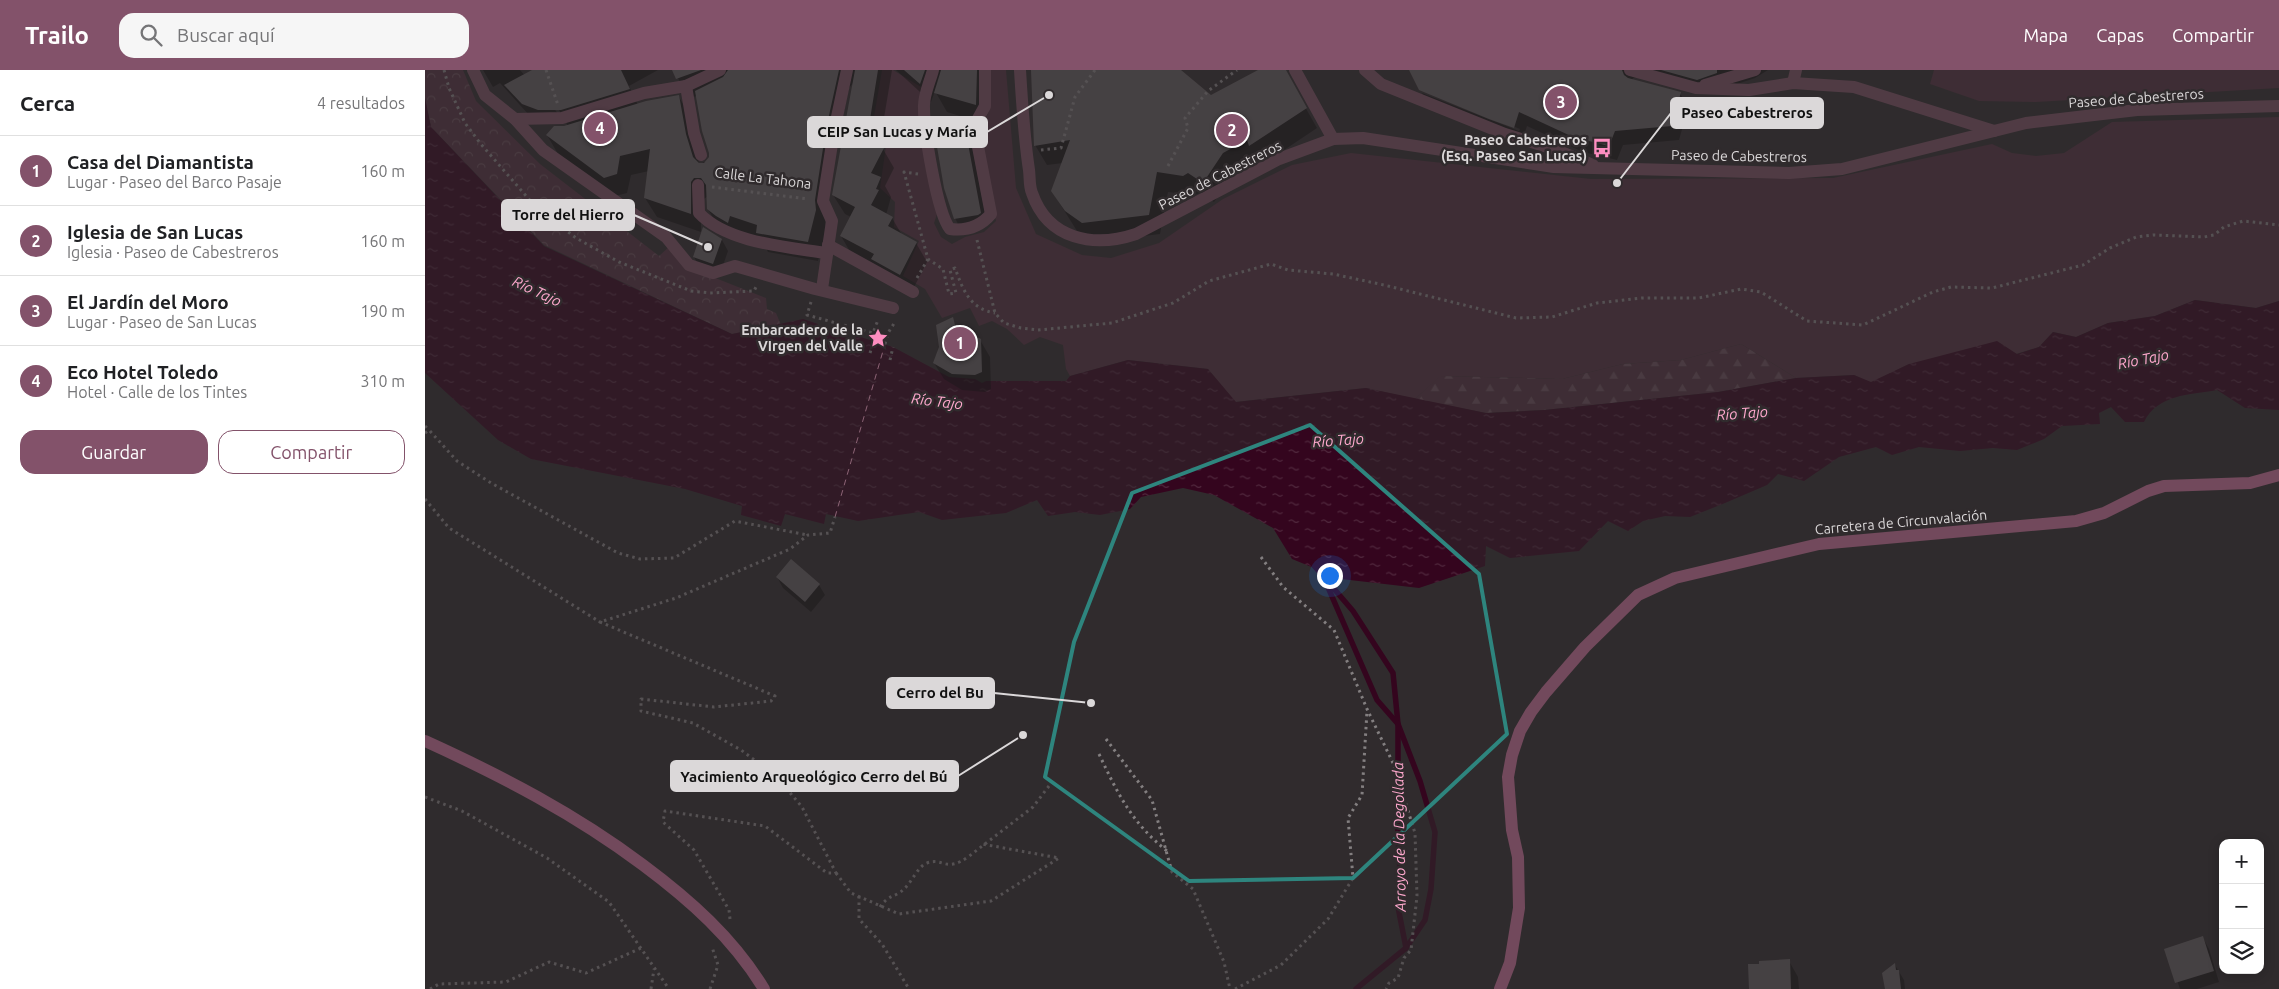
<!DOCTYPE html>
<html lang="es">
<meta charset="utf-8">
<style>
body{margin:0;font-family:Ubuntu,sans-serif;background:#f6f6f6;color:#202124}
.controls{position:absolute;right:15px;bottom:15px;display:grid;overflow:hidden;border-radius:10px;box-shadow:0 2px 12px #0003}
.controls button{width:45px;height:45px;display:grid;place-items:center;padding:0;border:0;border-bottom:1px solid #e0e0e0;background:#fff;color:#202124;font:25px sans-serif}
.you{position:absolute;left:904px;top:505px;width:18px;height:18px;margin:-12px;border:4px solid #fff;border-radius:50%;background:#1a73e8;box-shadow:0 0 0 8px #1a73e833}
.badge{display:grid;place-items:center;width:32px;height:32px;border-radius:50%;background:#83526a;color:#fff;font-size:16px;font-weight:700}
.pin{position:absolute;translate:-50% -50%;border:2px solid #fff;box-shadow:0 1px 5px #0006}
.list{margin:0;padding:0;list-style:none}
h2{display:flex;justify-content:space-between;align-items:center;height:65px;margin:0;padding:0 20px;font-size:21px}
h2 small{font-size:16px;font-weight:400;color:#757577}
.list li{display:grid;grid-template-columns:32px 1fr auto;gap:15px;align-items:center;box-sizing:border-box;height:70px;padding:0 20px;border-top:1px solid #e0e0e0}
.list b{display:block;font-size:19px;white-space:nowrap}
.list p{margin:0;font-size:16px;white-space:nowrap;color:#757577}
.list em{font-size:16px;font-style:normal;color:#757577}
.actions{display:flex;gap:10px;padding:15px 20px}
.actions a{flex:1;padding:11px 0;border:1px solid #83526a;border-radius:15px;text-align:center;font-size:18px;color:#83526a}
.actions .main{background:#83526a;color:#fff}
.icon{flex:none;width:28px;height:28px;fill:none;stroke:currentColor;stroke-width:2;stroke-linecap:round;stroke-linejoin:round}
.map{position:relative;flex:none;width:1854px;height:919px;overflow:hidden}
header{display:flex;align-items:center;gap:30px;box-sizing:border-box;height:70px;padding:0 25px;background:#83526a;color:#fff}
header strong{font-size:24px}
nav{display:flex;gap:28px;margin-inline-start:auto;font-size:18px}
.search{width:350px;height:45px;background:#f6f6f6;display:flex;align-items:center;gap:12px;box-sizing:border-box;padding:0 18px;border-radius:15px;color:#757577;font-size:19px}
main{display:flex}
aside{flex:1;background:#fff}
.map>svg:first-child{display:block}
</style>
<header>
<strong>Trailo</strong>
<div class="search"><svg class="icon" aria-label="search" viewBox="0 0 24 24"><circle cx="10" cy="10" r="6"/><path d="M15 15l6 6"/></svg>Buscar aquí</div>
<nav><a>Mapa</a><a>Capas</a><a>Compartir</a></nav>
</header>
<main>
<aside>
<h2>Cerca<small>4 resultados</small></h2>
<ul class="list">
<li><span class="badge">1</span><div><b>Casa del Diamantista</b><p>Lugar · Paseo del Barco Pasaje</p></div><em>160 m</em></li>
<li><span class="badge">2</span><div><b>Iglesia de San Lucas</b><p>Iglesia · Paseo de Cabestreros</p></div><em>160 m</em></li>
<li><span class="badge">3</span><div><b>El Jardín del Moro</b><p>Lugar · Paseo de San Lucas</p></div><em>190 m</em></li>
<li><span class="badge">4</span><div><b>Eco Hotel Toledo</b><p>Hotel · Calle de los Tintes</p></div><em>310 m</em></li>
</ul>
<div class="actions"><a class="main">Guardar</a><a>Compartir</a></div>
</aside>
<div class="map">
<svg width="1854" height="919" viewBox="0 0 1854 919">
<defs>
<pattern id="forest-firs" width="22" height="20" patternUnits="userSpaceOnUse" patternTransform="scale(1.25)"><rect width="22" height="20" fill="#50303e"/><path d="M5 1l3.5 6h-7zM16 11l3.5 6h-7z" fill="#694d59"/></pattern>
<pattern id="park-crowns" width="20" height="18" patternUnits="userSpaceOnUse" patternTransform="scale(1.25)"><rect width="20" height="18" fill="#50303e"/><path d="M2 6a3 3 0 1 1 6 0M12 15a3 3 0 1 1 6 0" fill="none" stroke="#694d59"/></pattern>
<pattern id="water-ripples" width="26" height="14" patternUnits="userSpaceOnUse" patternTransform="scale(1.25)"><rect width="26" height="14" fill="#34051e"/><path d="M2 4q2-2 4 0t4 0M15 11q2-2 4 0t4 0" fill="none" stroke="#51293e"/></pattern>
</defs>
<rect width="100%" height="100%" fill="#302b2d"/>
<g fill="#50303e">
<path d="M 457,0 L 468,0 L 496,17 L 493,35 L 512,144 L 509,153 L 516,167 L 527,174 L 540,167 L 559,162 L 571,151 L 553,68 L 564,41 L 564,0 L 581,0 L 591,118 L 611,164 L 657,185 L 686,188 L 734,173 L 798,129 L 867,95 L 926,83 L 1166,109 L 1408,108 L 1567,74 L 1587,83 L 1611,86 L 1639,83 L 1687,52 L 1854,47 L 1854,231 L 1831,238 L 1770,230 L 1730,246 L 1683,253 L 1651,267 L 1628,262 L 1614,277 L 1591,284 L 1484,294 L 1446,313 L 1429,305 L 1371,308 L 1316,274 L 1256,290 L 1198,294 L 1137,309 L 1016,306 L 990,329 L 941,318 L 810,332 L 783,299 L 703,290 L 645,306 L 641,299 L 638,275 L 615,267 L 599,275 L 582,259 L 567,251 L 554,256 L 545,238 L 517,248 L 500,219 L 478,206 L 494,171 L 469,157 L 470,132 L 455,118 L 461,76 L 445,70 Z"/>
<path d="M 1509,0 L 1854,0 L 1854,18 L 1611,32 L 1554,31 L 1505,14 Z"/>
</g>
<path fill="url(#forest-firs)" d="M 1316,274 L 1371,308 L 1293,322 L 1119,340 L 1061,343 L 990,329 L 1015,306 L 1137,309 L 1198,294 L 1256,290 Z"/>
<path fill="url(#park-crowns)" d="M 0,0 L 38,0 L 51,31 L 115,94 L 234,186 L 245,176 L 260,196 L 341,228 L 342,239 L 351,243 L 356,255 L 307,264 L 119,175 L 6,57 L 0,28 Z"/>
<path fill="url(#water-ripples)" d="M 0,28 L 6,57 L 119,176 L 307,264 L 378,249 L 393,254 L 392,257 L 428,268 L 429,265 L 468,277 L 524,307 L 550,309 L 557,313 L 561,311 L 641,311 L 645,306 L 703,290 L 783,299 L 811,332 L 941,318 L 1061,343 L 1119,340 L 1293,322 L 1371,308 L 1429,305 L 1446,312 L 1484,294 L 1572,271 L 1592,284 L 1614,277 L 1628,262 L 1651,267 L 1683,253 L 1730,246 L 1770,230 L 1831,238 L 1854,231 L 1854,340 L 1820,338 L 1792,320 C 1764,325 1733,324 1719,352 L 1700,352 L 1686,337 L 1674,343 L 1675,354 L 1637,356 L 1619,369 L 1592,380 L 1568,378 L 1535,381 L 1494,377 L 1467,385 L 1451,377 L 1414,387 L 1379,411 L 1353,404 L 1342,415 L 1300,433 L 1265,447 L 1240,446 L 1218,451 L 1203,461 L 1183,451 L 1154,481 L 1085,488 L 1061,476 L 1060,496 L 994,518 L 916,509 L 867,489 L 848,458 L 789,425 L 758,418 L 716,427 L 705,439 L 675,445 L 650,442 L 623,446 L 612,430 L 581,443 L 517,450 L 494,442 L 433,451 L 401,444 L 399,454 L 360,444 L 356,456 L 316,445 L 317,436 L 260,419 L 106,389 L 73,370 L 0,303 Z"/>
<g fill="#0007">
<path d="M 58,0 L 95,0 L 131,41 L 137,51 L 104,45 L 75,13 L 68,17 Z"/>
<path d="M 119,0 L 233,0 L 204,16 L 213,35 L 254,27 L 265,46 L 274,94 L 283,91 L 285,83 L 272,26 L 263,28 L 249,0 L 467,0 L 454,78 L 458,79 L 469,98 L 460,116 L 466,127 L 461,145 L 467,148 L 477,165 L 491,173 L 502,192 L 486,223 L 427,185 L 416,166 L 426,147 L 420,144 L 408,125 L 429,12 L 424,18 L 411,79 L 400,150 L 401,160 L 393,191 L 343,182 L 338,172 L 294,158 L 283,139 L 283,126 L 276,131 L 276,162 L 232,147 L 220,128 L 224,101 L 206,105 L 202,123 L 190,126 L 133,84 L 122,65 L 143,56 L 134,40 L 140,36 Z"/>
<path d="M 471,0 L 563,0 L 561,5 L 561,54 L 522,42 L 510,21 L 506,32 Z"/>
<path d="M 607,0 L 754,0 L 785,27 L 836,0 L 859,0 L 892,58 L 837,95 L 834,89 L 809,103 L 789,132 L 775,123 L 770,125 L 743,122 L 735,164 L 669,172 L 652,161 L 627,121 L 638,93 L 622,95 L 610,75 Z"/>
<path d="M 985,0 L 1343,0 L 1330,8 L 1282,24 L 1216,6 L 1208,8 L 1207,10 L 1255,23 L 1263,38 L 1254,70 L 1198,75 L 1192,90 L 1158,82 L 1102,56 L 1097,71 L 1003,35 L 997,23 L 1094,61 L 1095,59 L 995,19 Z"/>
<path d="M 538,49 L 544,60 L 562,154 L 536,160 L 529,146 Z"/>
<path d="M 297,170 L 303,181 L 295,204 L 275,198 L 269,187 Z"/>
<path d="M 527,249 L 537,266 L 555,270 L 565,287 L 566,319 L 560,322 L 537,320 L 519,309 L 509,293 Z"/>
<path d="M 352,507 L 394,515 L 400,525 L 386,542 L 358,518 Z"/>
<path d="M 1778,868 L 1784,879 L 1794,912 L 1772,919 L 1755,919 L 1741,879 Z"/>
<path d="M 1364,891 L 1373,907 L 1374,919 L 1326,919 Z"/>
<path d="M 1470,895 L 1479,910 L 1480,919 L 1461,919 Z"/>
</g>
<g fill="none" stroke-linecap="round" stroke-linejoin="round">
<g stroke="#34051e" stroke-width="5.5">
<path d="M 886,492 L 928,541 L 968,603 L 973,654 L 995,711 L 1010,762 L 1006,819 L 1000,850 L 981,878 L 931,919"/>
<path d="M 902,515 L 952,630 L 973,654 L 973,767 L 976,819 L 973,837 L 981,878"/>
</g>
<path stroke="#fea8cd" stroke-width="1" stroke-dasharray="6 5" stroke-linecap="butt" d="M 410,447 L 460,274"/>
</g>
<g fill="#615c5e">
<path d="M 107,0 L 196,0 L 205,19 L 136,40 L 113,40 L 97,34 L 79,15 Z"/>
<path d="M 247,0 L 276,0 L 251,9 Z"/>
<path d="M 303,0 L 414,0 L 401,59 L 390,130 L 391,140 L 383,172 L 331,163 L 332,155 L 305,146 L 303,153 L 291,146 L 282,139 L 281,115 L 276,108 L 269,108 L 266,112 L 266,144 L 219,128 L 225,79 L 195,86 L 192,104 L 179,108 L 121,65 L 129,56 L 139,56 L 221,31 L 254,25 L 261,64 L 268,87 L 274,93 L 279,93 L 284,87 L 284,83 L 277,61 L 270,21 L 298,7 Z"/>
<path d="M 430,0 L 453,0 L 441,74 L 459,78 L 446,103 L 456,107 L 451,119 L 454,120 L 446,135 L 468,147 L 463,156 L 492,172 L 475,205 L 446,189 L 449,184 L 415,166 L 430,137 L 407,125 Z"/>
<path d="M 479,0 L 500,0 L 495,14 Z"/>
<path d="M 516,0 L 552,0 L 551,35 L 509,23 Z"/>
<path d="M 606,0 L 756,0 L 786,25 L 833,0 L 861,0 L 882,38 L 824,76 L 822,70 L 798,83 L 778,113 L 763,103 L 758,106 L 732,102 L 724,145 L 657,153 L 640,141 L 626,121 L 645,70 L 609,76 Z"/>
<path d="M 984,0 L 1197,0 L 1199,5 L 1203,8 L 1256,22 L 1247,56 L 1190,61 L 1184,76 L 1148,67 L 1094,42 L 1089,58 L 1064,49 L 994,20 Z"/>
<path d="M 1236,0 L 1292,0 L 1292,3 L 1272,10 Z"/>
<path d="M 538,47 L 556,143 L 553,145 L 529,149 L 519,118 L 508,53 Z"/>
<path d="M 278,157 L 297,169 L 288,194 L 268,187 Z"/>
<path d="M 528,247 L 533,267 L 542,262 L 556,269 L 557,302 L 550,305 L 527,304 L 508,293 L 514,277 L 511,255 Z"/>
<path d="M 366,489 L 395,514 L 380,532 L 351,507 Z"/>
<path d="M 1778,866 L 1789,901 L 1750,913 L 1739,879 Z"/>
<path d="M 1365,889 L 1366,919 L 1324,919 L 1323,894 L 1334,894 L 1334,891 Z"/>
<path d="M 1470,893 L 1471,900 L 1474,900 L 1476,919 L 1460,919 L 1457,903 Z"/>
</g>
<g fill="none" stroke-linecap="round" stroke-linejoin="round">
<g stroke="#837f80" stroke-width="3" stroke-dasharray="2.5 4" stroke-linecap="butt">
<path d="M 19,0 L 24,18 L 40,53 L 55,73 L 109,135 L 151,168 L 194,192 L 266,221 L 285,223 L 329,221 L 331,217"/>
<path d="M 121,0 L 133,35"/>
<path d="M 422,62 L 486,67"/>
<path d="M 616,80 L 636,78 L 650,27 L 670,0"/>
<path d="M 743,96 L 763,58 L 760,48 L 783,21 L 812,0"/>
<path d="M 493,104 L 479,102 L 503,189 L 518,199 L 524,224 L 531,223 L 525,200 L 530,198 C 538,220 545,239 570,243"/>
<path d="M 287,117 L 383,129"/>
<path d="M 552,170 L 570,243 L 579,253 L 596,258 L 613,260 L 687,253 L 748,233 L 784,211 L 846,194 L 863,200 L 908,204 L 959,215 L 1091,248 L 1127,247 L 1172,233 L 1217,228 L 1274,228 L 1316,219 L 1336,222 L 1382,251 L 1438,255 L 1508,222 L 1526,217 L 1567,218 L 1658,195 L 1685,178 L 1711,167 L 1728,165 L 1779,167 L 1789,165 L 1799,157 L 1818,151 L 1854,155"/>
<path d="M 492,208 L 503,189"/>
<path d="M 386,232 L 382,245 L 448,263 L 453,250"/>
<path d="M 460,274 L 463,263 L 470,252"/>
<path d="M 445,283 L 449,271"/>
<path d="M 465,290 L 468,277"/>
<path d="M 0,356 L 4,360"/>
<path d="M 0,363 L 4,360 L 32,391 L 66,413 L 193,483 L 215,489 L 249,488 L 310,451 L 382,465"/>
<path d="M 0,429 L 24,458 L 175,552"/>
<path d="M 836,487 L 858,517 L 909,560 L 942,639 L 968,693 L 990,763 L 992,826 L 986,880 L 979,888 L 973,908 L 964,913 L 961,919"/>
<path d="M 681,669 L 727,730 L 747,802 L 768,819 L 799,892 L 805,919"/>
<path d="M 674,684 C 693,724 706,752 742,781"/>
<path d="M 0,727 L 37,741 L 122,788 L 184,832 L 244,919"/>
<path d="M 411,803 L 426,823 L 474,844 L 566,831 L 634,788 L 557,774"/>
<path d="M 434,826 L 434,849 L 457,874 L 484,919"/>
<path d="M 455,837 C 465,823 470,828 479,819 C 487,812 493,796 502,793 C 518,787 520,803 543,787 L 608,737 L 624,716"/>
<path d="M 305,849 L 304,840 L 269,780 L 238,752 L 240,741 L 340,756 L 402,803 L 411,803 L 377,737 L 351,706 L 316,680 L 268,653 L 216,641 L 216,629 L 289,637 L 346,631 L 350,626 L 175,552 L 251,528 L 365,479 L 383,465 L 405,463 L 410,447"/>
<path d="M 5,919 L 14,914 L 81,912 L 124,892 L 161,903 L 216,878"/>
<path d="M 226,919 L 229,899"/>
<path d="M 285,919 L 293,895 L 287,877"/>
<path d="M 810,919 L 856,895 L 903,849 L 928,808 L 923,748 L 937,725 L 942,641"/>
</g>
<g stroke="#794f61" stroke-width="12">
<path d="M 48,0 L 60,25 L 90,49 L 118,80 L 241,167 L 264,195 L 288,203 L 310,196 L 390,219 L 468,238"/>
<path d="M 508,0 C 505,12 498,26 499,38 C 499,61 512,143 525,159 C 541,161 555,157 566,144 L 549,56 L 560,36 L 560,0"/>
<path d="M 595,0 C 597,33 599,67 604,100 C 605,107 604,116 607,123 C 623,170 669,178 711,164 L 854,89 L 908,69 L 938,68 L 1129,97 L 1364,103 L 1417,99 L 1601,53 L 1712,40 L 1854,36"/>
<path d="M 870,0 L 908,69"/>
<path d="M 940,0 L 956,14 L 1080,64 L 1129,79 L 1168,95"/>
<path d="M 1205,0 L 1271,18 L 1324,20 L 1368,13 L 1429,17 L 1569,61"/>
<path d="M 1368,13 L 1371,0"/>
<path d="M 1280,15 L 1330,0"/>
<path d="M 261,16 L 269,63 L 276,85"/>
<path d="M 90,49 L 137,48 L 219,23 L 261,16 L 295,0"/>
<path d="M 273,115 L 274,143 C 302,173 363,177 401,183"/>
<path d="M 403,175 L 488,222"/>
<path d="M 397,219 L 407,151 L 398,131 L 409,61 L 422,0"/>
</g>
<g stroke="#c36d94" stroke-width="12">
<path d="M 0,671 C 77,706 150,744 218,795 C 265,830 308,868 339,919"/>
<path d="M 1075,919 L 1085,893 L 1094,838 L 1093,787 L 1087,760 L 1083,707 L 1087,685 L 1095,661 L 1106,642 L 1121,622 L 1160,577 L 1213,525 L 1250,508 L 1394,474 L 1651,451 L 1679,443 L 1723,421 L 1739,416 L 1825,413 L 1854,405"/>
</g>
</g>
<path d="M0 0H1854V919H0ZM 885,355 L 1054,504 L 1082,664 L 928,808 L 764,811 L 620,707 L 649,572 L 707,423 Z" fill="#302b2d" fill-opacity=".55" fill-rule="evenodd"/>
<path fill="none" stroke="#2e857e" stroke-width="4" stroke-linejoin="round" d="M 885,355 L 1054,504 L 1082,664 L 928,808 L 764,811 L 620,707 L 649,572 L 707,423 Z"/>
<defs>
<symbol id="bus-bare" viewBox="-9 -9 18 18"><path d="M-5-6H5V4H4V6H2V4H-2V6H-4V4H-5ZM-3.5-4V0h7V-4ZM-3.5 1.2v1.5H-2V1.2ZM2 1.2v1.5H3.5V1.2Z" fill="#fd8ec0" stroke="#302b2d" stroke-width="2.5" paint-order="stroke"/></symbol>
<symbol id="sight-bare" viewBox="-9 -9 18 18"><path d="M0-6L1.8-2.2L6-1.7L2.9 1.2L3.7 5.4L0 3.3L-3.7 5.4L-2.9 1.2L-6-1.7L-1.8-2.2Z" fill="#fd8ec0" stroke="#302b2d" stroke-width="2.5" paint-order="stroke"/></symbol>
</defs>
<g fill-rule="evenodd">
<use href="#bus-bare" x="1163" y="64" width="28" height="28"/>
<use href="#sight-bare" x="439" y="254" width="28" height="28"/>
</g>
<g text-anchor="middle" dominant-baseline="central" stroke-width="5" stroke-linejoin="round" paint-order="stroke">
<g font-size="14" fill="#dbd8d9" stroke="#302b2d">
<text transform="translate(1711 28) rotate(-4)">Paseo de Cabestreros</text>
<text transform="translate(1314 86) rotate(1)">Paseo de Cabestreros</text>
<text transform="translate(795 105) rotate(-27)">Paseo de Cabestreros</text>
<text transform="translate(338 108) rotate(7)">Calle La Tahona</text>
<text transform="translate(1476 452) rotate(-5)">Carretera de Circunvalación</text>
</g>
<g font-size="14" font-weight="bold" fill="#dbd8d9" stroke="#302b2d" text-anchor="end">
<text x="1162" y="70">Paseo Cabestreros<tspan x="1162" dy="16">(Esq. Paseo San Lucas)</tspan></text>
<text x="438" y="260">Embarcadero de la<tspan x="438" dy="16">VIrgen del Valle</tspan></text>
</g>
<g font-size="15" font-style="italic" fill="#fea8cd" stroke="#302b2d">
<text transform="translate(112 221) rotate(25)">Río Tajo</text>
<text transform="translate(1718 289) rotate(-11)">Río Tajo</text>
<text transform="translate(512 331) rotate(7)">Río Tajo</text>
<text transform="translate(1317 343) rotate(-4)">Río Tajo</text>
<text transform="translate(913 370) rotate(-4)">Río Tajo</text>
<text transform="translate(974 767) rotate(-91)">Arroyo de la Degollada</text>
</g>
</g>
<path fill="none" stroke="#dbd8d9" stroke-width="2" d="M1192 113L1246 43M624 25L562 62M283 177L209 145M666 633L569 623M598 665L533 706"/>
<g fill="#dbd8d9" stroke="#302b2d" stroke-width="2">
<circle cx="1192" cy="113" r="5"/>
<circle cx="624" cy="25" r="5"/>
<circle cx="283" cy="177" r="5"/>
<circle cx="666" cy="633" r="5"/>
<circle cx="598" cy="665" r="5"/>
</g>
<g fill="#dbd8d9" stroke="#dbd8d9" stroke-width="2">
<rect x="1246" y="28" width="152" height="30" rx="5"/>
<rect x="383" y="47" width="179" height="30" rx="5"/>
<rect x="77" y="130" width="132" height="30" rx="5"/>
<rect x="462" y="608" width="107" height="30" rx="5"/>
<rect x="246" y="691" width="287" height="30" rx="5"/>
</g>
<g font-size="15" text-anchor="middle" font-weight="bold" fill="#111">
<text x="1322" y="48">Paseo Cabestreros</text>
<text x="472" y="67">CEIP San Lucas y María</text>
<text x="143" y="150">Torre del Hierro</text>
<text x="515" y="628">Cerro del Bu</text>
<text x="389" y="712">Yacimiento Arqueológico Cerro del Bú</text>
</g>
</svg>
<div class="controls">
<button>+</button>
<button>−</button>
<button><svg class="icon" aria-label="layers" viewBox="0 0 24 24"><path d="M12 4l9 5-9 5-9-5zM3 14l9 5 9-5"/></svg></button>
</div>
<div class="you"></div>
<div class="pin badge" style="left:535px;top:273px">1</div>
<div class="pin badge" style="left:807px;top:60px">2</div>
<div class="pin badge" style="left:1136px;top:32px">3</div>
<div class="pin badge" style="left:175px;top:58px">4</div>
</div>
</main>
